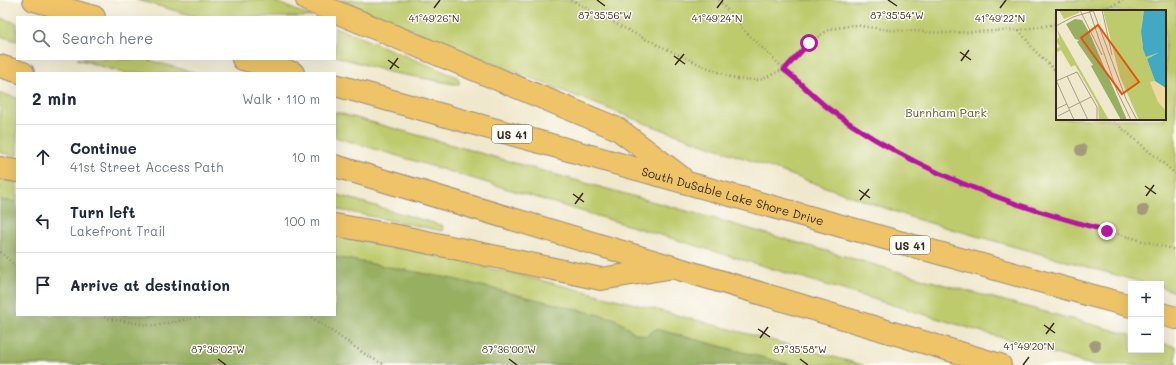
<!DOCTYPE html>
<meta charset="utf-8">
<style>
body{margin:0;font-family:Mali,sans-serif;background:#f6f6f7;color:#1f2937}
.controls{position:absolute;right:12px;bottom:12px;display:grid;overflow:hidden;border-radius:0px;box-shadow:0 4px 16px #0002}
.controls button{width:36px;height:36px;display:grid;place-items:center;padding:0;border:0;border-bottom:1px solid #e0e1e3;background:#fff;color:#1f2937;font:20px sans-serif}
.stop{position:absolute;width:12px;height:12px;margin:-9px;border:3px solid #b5179e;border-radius:50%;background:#fff}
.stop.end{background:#b5179e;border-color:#fff;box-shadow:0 1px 4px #0008}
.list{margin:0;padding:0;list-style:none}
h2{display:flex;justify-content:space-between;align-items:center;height:52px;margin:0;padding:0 16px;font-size:17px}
h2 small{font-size:13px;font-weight:400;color:#747a83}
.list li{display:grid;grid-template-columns:26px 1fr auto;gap:12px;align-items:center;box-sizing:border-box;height:64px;padding:0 16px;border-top:1px solid #e0e1e3}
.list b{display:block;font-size:15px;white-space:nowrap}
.list p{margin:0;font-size:13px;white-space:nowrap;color:#747a83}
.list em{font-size:13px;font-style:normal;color:#747a83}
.icon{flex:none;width:22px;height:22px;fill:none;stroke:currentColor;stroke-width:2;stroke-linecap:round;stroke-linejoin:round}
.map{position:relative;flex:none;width:1176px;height:365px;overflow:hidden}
.search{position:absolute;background:#fff;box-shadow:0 4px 16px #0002;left:16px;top:16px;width:320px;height:44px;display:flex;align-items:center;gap:10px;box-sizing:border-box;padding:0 14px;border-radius:0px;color:#747a83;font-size:15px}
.panel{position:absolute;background:#fff;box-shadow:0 4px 16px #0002;left:16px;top:72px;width:320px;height:244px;border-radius:0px}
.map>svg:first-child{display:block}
</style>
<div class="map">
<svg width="1176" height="365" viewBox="0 0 1176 365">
<rect width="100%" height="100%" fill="#fdfcf7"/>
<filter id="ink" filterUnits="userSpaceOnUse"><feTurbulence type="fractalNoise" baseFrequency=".025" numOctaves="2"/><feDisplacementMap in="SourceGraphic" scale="8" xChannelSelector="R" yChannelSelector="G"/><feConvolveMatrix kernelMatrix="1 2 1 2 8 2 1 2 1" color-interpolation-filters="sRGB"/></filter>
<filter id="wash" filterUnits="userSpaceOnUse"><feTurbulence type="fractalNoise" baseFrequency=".012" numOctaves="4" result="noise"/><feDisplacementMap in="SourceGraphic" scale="16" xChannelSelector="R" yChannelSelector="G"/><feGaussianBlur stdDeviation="0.9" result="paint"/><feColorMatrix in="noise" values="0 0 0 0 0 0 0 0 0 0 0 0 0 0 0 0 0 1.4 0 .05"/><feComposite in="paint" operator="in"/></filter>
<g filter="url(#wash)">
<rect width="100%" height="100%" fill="#f0e8cd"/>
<g fill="#becb6d" stroke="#7c7a46" fill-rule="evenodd">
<path d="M 137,0 L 271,0 L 312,17 L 198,17 Z"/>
<path d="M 340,0 L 1176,0 L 1176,292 L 1161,287 L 1161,284 L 1148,284 L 916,219 L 647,124 L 502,67 ZM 1057,11 L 1165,11 L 1165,119 L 1057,119 Z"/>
<path d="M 0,18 L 17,23 L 17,41 L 0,36 Z"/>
<path d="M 335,27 L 457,77 L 459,80 L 459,84 L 454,84 L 389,72 L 335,56 Z"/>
<path d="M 77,59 L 145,59 L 196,73 L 124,73 Z"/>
<path d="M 0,93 L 17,98 L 17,155 L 0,153 Z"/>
<path d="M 335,112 L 428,138 L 546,172 L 701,215 L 945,285 L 1131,335 L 1131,350 L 1161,350 L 1161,343 L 1176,347 L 1176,365 L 1092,365 L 335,137 Z"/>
<path d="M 0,179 L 17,182 L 17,315 L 335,315 L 335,235 C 513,269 688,318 863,365 L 0,365 Z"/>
<path d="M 335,194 L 443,226 L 442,231 L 335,209 Z"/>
</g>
<path fill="#96af60" stroke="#686c3f" d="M 0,200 L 17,202 L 17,315 L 335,315 L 335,257 L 449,278 L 616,319 L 635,333 L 646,336 L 656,329 L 791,365 L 0,365 Z"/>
</g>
<g filter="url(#ink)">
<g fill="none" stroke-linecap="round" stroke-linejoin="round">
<defs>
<g id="highway">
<path d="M 34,0 L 94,17"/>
<path d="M 307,0 L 618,129 L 681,177"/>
<path d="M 243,59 L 293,73"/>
<path d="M 0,66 L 23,73"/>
<path id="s1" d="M 335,85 L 1086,294 L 1131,306"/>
<path d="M 335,166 L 1000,365"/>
<path d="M 0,168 L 17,171"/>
<path d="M 335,225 L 398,236 L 601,279 L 668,268"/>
<path d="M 1161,314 L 1176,318"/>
</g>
</defs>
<use href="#highway" stroke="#968976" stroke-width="24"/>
<g stroke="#968976" stroke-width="2.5" stroke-dasharray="1 3" stroke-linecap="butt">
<path d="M 571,0 L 643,38 L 699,64 L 736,79 L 760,80 L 784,69 L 809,43 L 830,29 L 854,25 L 889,30 L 947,33 L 1019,30 L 1057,24"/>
<path d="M 719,0 L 741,27 L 784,69 L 832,111 L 874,138 L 918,163 L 963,184 L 1014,203 L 1107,231 L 1176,250"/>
<path d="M 1101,11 L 1123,0"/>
<path d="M 1019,30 L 1034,50 L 1057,72"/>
<path d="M 1111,119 L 1176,174"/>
<path d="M 0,252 L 17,267"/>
<path d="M 101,315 L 110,319 L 154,326 L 208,315"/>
<path d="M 308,315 L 368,356 L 385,365"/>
</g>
<use href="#highway" stroke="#efc469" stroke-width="22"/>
</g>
<g fill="#a29a7a">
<circle cx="1081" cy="150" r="6"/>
<circle cx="1143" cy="210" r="6"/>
<circle cx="1095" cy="346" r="6"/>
</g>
</g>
<g fill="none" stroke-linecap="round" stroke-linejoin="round" filter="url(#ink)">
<path stroke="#b5179e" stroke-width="5" d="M 809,43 L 784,70 C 801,82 815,99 832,111 C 887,151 950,181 1014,203 C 1044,214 1076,222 1107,231"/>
</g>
<path fill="none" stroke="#3b2a1e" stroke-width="1.5" d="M 597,0 L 605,6M 888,0 L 897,6M 434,8 L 440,0M 717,8 L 723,0M 1000,8 L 1006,0M 960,52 L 971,60M 674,56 L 685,64M 388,60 L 399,68M 961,61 L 969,50M 675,65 L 684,54M 390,69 L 398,58M 1145,186 L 1156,194M 859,190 L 870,198M 573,194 L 584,202M 1146,196 L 1154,185M 860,200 L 869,189M 575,204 L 583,193M 1044,325 L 1055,333M 758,329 L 770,337M 1046,334 L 1054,323M 760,338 L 768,327M 218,359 L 226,365M 509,359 L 517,365M 800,359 L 808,365M 1023,365 L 1029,357"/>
<g text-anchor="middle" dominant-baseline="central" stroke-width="3" stroke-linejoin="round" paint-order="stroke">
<g fill="#fdfcf7" stroke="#75695f" stroke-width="1">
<rect x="492" y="125" width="40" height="18" rx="3"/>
<rect x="890" y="236" width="40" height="18" rx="3"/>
</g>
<g font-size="11" font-weight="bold" fill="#3b2a1e">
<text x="512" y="134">US 41</text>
<text x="910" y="245">US 41</text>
</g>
<g font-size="12" fill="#625a36" stroke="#fdfcf7">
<text x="946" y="112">Burnham Park</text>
</g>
<g font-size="12" fill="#3b2a1e" stroke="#fdfcf7">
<text stroke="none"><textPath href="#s1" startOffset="413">South DuSable Lake Shore Drive</textPath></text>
</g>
</g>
<g transform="translate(1056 10)">
<rect width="110" height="110" fill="#f0e8cd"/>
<path d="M 3,0 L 24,0 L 23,3 L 8,9 ZM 47,0 L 88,0 L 85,18 L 86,34 L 90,47 L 102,43 L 91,49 L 99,71 L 110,78 L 110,110 L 83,110 L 64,67 ZM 1,19 L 53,110 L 43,110 L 42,95 L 19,55 L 15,57 L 5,40 L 1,42 L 1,38 L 4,37 L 0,31 L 3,27 Z" fill="#becb6d"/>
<path d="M 19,9 L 26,10 L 34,24 L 71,110 L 65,110 L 35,56 L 37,55 L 21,32 L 23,30 L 19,29 L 10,14 Z" fill="#96af60"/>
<path d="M 99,71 L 110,78 L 110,101 L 102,92 L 95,75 L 94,72 Z" fill="#eeda9e"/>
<path d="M 88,0 L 110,0 L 110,78 L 99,71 L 91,49 L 102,43 L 90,47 L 87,39 L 85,21 Z" fill="#41a9c1"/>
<path fill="none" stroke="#a89c87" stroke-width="1" d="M 24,0 L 46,45M 33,0 L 61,81 L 75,110M 37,0 L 70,89 L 81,110M 46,0 L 56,45M 0,16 L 17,7 L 40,0M 11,66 L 32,110M 0,70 L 18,110M 0,71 L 21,62 L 41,97 L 41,110M 13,98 L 35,87M 0,99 L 11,94M 2,106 L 14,100"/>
<path fill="#df570d" fill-opacity="0.15" stroke="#df570d" stroke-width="2" d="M 42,15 L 83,72 L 66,84 L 25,28 Z"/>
<rect width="110" height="110" fill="none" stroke="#3b2a1e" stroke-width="2"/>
</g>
<g font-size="10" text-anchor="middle" fill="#3b2a1e" stroke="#fdfcf7" stroke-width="3" stroke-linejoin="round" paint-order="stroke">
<text x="605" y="19">87°35'56"W</text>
<text x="897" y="19">87°35'54"W</text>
<text x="434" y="22">41°49'26"N</text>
<text x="717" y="22">41°49'24"N</text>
<text x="1000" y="22">41°49'22"N</text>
<text x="1029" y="350">41°49'20"N</text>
<text x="218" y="353">87°36'02"W</text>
<text x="509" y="353">87°36'00"W</text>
<text x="800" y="353">87°35'58"W</text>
</g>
</svg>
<div class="controls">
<button>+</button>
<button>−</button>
</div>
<div class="stop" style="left:809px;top:43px"></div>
<div class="stop end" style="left:1107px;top:231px"></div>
<div class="search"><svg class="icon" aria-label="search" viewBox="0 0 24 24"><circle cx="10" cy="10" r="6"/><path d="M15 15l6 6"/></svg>Search here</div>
<section class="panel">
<h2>2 min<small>Walk · 110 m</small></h2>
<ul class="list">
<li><svg class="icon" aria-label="ahead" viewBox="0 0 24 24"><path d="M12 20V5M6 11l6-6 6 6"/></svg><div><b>Continue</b><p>41st Street Access Path</p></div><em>10 m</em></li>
<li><svg class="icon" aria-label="left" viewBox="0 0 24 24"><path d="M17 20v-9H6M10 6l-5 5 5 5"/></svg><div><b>Turn left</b><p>Lakefront Trail</p></div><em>100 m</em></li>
<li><svg class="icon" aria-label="arrive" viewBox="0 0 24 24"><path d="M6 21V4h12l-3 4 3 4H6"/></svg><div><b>Arrive at destination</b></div></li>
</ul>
</section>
</div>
